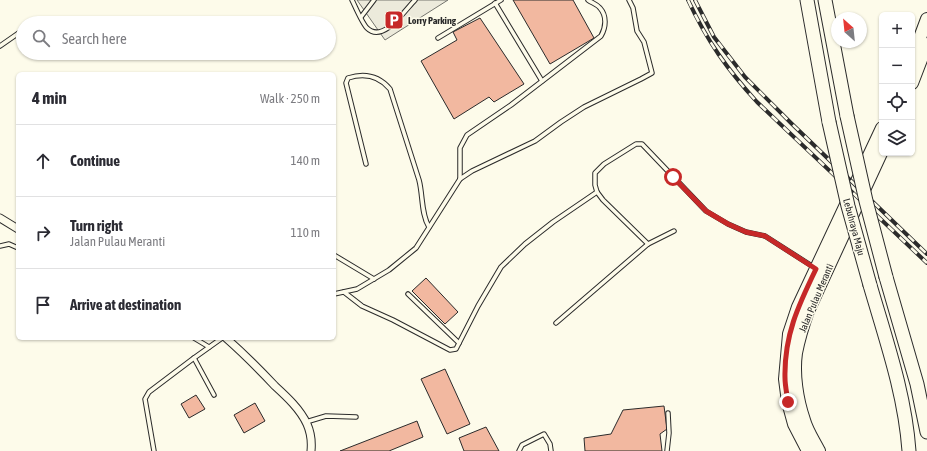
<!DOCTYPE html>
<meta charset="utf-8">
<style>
body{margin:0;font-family:"Asap Condensed",sans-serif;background:#f2f2f3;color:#2b2b33}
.controls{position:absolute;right:12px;top:12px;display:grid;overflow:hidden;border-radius:6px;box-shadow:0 1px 3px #0004}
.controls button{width:36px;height:36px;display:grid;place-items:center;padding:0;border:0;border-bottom:1px solid #e1e1e2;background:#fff;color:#2b2b33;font:20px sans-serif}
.compass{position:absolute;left:831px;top:12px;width:36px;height:36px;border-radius:50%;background:#fff;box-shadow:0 1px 3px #0004;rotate:333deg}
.stop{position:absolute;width:12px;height:12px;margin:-9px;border:3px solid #c62828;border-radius:50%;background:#fff}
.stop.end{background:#c62828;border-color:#fff;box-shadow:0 1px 4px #0008}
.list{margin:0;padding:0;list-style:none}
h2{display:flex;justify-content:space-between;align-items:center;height:52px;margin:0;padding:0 16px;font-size:17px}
h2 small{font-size:13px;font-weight:400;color:#7c7c81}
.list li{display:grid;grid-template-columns:26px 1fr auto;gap:12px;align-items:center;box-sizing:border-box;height:72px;padding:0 16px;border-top:1px solid #e1e1e2}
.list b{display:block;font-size:15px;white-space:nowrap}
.list p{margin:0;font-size:13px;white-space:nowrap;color:#7c7c81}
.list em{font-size:13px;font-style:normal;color:#7c7c81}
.icon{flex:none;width:22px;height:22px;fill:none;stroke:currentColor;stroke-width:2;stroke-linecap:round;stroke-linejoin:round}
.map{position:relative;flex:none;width:927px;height:451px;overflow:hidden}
.search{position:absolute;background:#fff;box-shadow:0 1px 3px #0004;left:16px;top:16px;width:320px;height:44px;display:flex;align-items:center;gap:10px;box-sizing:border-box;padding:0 14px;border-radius:22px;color:#7c7c81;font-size:15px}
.panel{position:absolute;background:#fff;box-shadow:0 1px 3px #0004;left:16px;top:72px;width:320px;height:268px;border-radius:6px}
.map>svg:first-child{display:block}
</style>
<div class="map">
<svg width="927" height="451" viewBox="0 0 927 451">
<rect width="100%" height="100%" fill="#fdfbea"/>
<path fill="#eceadb" stroke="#74746e" d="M 357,0 L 448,0 L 385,40 Z"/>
<g fill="#f2b8a0" stroke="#2b2b2b">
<path d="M 513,0 L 573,0 L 594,38 L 550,64 Z"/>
<path d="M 480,18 L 524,84 L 494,102 L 489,97 L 454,119 L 421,61 L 457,40 L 453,32 Z"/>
<path d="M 426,278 L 458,312 L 445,324 L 412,291 Z"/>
<path d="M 445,369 L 470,424 L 447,434 L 421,379 Z"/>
<path d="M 196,395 L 205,409 L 189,418 L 181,404 Z"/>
<path d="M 255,403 L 265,421 L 244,433 L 234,415 Z"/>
<path d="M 664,406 L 667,429 L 660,434 L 662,451 L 585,451 L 584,438 L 611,434 L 623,410 Z"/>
<path d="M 417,421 L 423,437 L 389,451 L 340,451 Z"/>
<path d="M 486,427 L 499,451 L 464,451 L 459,438 Z"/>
</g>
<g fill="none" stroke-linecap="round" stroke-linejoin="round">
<defs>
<g id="lane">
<path d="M 352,0 C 355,6 362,23 367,28 C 383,44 405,10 415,0"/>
<path d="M 495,3 L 542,81"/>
<path d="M 361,17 L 374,0"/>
<path d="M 438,38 L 501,0"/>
<path d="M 0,46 L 23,30"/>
<path d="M 366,164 L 346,83 L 348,78 C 364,73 379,76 390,89 L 419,180 C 423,195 421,214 429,227"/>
<path d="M 460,179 L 460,148 L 467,135 L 511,105 L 601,36 C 606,27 607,16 600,8 C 597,4 592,3 588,0"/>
<path d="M 597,192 L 603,200 L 648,244"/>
<path d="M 0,246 L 9,244 L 18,248"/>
<path d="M 334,255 L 374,279"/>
<path d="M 344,292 L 362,306 L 393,320 L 450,350 L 456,349 L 478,306 L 501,267 L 525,244 L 553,222 L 597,192 L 595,185 L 595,173 L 604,164 L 636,144 L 642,144 L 706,211 L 728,224 L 746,232 L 765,236 L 815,268"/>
<path d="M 334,294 L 357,289 L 389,270 L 416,248 L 460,179 L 472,171 L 535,141 L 561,122 L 584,107 L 641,79 L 652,73 L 644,42 L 637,31 L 633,8 L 629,0"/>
<path d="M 408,294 L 459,343"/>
<path d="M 556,323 L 648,244 L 674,231"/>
<path d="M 194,338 L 209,347"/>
<path d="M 194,358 L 214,395"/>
<path d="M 306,422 L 326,416 L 356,417"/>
<path d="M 154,451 L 145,399 L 149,392 L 194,358 L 222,338"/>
<path d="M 519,451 L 522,445 L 544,434 L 550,444 L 551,451"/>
<path d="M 667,451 L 669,433 L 668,413"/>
</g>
<g id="street">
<path d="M 0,218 L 18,229"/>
<path d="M 226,338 C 243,353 259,369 275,386 C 287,397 300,409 307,424 C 311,433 312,441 311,451"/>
</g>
<g id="primary">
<path d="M 912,59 L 927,19"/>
<path d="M 912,83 L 927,44"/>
<path d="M 808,451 L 794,424 L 788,402 L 785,379 L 789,334 L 798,307 L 882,128"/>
<path d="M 819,451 C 814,441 807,431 804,420 C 797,400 793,374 796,353 C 799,338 803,325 808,311 L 882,151"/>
</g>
<g id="highway">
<path d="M 807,0 L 829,122"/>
<path d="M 825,0 L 847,116"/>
<path d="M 886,277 L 917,384 L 927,432"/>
<path d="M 870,285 C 886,340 905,394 909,451"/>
</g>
</defs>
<use href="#lane" stroke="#2b2b2b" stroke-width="5.5"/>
<use href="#street" stroke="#2b2b2b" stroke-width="9"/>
<use href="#primary" stroke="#2b2b2b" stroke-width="14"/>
<use href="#highway" stroke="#2b2b2b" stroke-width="15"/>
<use href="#lane" stroke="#fdfbea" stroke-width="3.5"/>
<use href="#street" stroke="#fdfbea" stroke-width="7"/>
<use href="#primary" stroke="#fdfbea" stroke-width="12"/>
<use href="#highway" stroke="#fdfbea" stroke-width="13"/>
<defs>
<g id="rail">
<path d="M 688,0 C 707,41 727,69 757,102 L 927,263"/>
<path d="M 695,0 L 714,37 L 745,77 L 792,124 L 927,254"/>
</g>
</defs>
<use href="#rail" stroke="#2b2b2b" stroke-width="4"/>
<use href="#rail" stroke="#fdfbea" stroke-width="2.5" stroke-dasharray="8" stroke-linecap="butt"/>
<defs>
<g id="highway-bridge">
<path d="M 847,116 L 866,201 L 886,277"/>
<path d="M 829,122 L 848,206 L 870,285"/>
</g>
</defs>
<use href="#highway-bridge" stroke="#2b2b2b" stroke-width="15" stroke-linecap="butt"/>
<use href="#highway-bridge" stroke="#fdfbea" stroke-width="13"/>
</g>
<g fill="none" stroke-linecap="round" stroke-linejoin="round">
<path stroke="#c62828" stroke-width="5" d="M 673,177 L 706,211 L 728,224 L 746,232 L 765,236 L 816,269 C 798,306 784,336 785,378 C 785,386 787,394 788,402"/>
</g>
<defs>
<symbol id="parking-square" viewBox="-11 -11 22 22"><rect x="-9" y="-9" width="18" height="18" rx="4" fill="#c62828" stroke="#fdfbea"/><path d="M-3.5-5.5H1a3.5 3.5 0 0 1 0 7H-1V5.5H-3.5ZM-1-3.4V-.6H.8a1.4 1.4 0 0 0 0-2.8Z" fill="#fff"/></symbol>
</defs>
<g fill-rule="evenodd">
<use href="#parking-square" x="383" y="9" width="22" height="22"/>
</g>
<g text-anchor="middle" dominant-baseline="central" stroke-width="3" stroke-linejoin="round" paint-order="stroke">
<g font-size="10" font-weight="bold" fill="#2b2b2b" stroke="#fdfbea" text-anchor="start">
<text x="408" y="20">Lorry Parking</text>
</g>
<g font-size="10" fill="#2b2b2b" stroke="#fdfbea">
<text transform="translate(854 227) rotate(75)">Lebuhraya Maju</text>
<text transform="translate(816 298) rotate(-67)">Jalan Pulau Meranti</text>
</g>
</g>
</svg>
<div class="controls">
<button>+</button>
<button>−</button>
<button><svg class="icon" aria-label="locate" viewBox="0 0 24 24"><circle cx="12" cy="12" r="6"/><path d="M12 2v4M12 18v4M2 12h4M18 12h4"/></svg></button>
<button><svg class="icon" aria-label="layers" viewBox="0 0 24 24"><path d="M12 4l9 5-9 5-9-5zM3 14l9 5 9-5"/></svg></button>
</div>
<svg class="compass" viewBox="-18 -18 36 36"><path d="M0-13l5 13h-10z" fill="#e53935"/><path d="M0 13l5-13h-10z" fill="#7c7c81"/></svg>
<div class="stop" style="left:673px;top:177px"></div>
<div class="stop end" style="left:788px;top:402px"></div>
<div class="search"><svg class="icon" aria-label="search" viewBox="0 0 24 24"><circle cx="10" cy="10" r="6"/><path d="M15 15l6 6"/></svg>Search here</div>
<section class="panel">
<h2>4 min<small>Walk · 250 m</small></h2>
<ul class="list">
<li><svg class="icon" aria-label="ahead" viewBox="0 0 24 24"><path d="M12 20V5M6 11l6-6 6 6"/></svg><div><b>Continue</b></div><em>140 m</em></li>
<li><svg class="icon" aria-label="right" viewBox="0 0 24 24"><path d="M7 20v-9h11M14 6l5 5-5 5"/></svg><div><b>Turn right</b><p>Jalan Pulau Meranti</p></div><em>110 m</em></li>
<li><svg class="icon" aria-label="arrive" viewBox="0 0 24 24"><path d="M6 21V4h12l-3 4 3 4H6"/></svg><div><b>Arrive at destination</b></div></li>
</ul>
</section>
</div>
